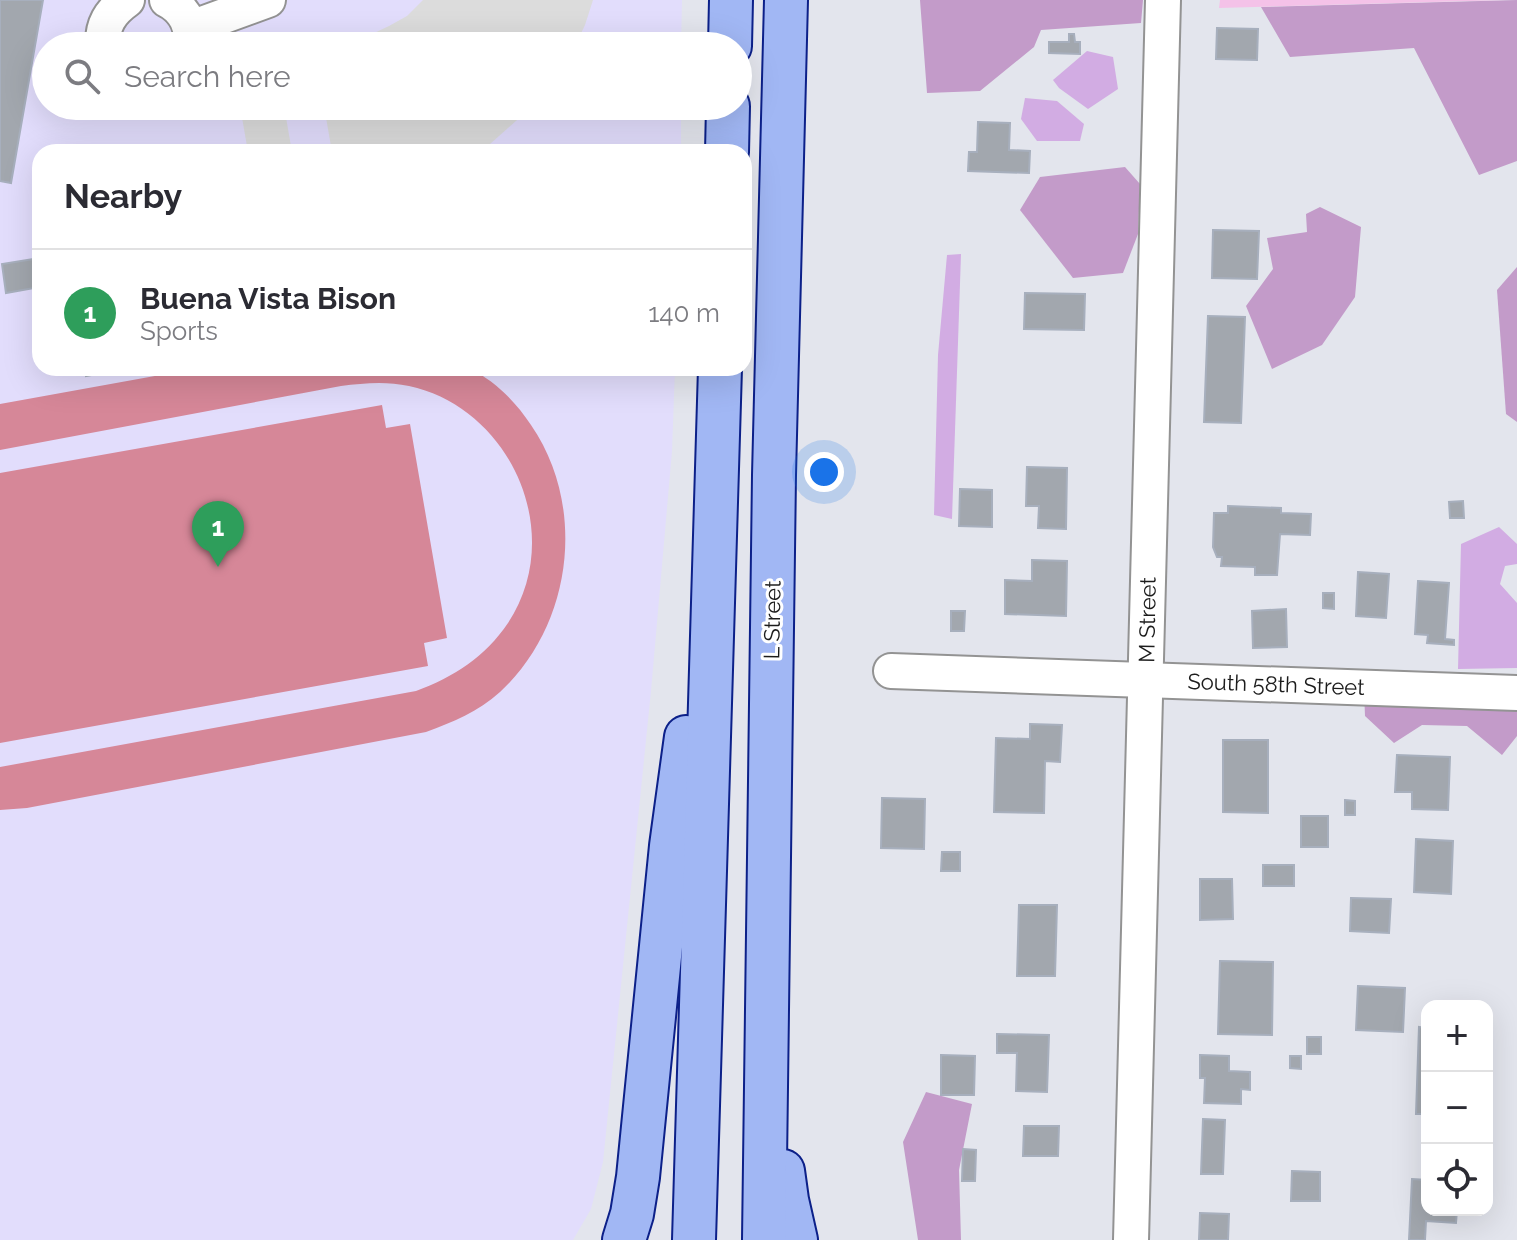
<!DOCTYPE html>
<meta charset="utf-8">
<style>
body{margin:0;font-family:Raleway,sans-serif;background:#f7f7f7;color:#2b2b33}
.controls{position:absolute;right:24px;bottom:24px;display:grid;overflow:hidden;border-radius:16px;box-shadow:0 8px 32px #0002}
.controls button{width:72px;height:72px;display:grid;place-items:center;padding:0;border:0;border-bottom:2px solid #e1e1e2;background:#fff;color:#2b2b33;font:40px sans-serif}
.you{position:absolute;left:824px;top:472px;width:28px;height:28px;margin:-20px;border:6px solid #fff;border-radius:50%;background:#1a73e8;box-shadow:0 0 0 12px #1a73e833}
.badge{display:grid;place-items:center;width:52px;height:52px;border-radius:50%;background:#0f766e;color:#fff;font-size:26px;font-weight:700}
.pin{position:absolute;translate:-50% -66px;filter:drop-shadow(0 2px 4px #0008)}
.pin::after{content:'';position:absolute;top:42px;width:28px;height:24px;background:inherit;clip-path:polygon(0 0,100% 0,50% 100%)}
.list{margin:0;padding:0;list-style:none}
h2{display:flex;justify-content:space-between;align-items:center;height:104px;margin:0;padding:0 32px;font-size:34px}
h2 small{font-size:26px;font-weight:400;color:#7c7c81}
.list li{display:grid;grid-template-columns:52px 1fr auto;gap:24px;align-items:center;box-sizing:border-box;height:128px;padding:0 32px;border-top:2px solid #e1e1e2}
.list b{display:block;font-size:30px;white-space:nowrap}
.list p{margin:0;font-size:26px;white-space:nowrap;color:#7c7c81}
.list em{font-size:26px;font-style:normal;color:#7c7c81}
.icon{flex:none;width:44px;height:44px;fill:none;stroke:currentColor;stroke-width:2;stroke-linecap:round;stroke-linejoin:round}
.map{position:relative;flex:none;width:1517px;height:1240px;overflow:hidden}
.search{position:absolute;background:#fff;box-shadow:0 8px 32px #0002;left:32px;top:32px;width:720px;height:88px;display:flex;align-items:center;gap:20px;box-sizing:border-box;padding:0 28px;border-radius:44px;color:#7c7c81;font-size:30px}
.panel{position:absolute;background:#fff;box-shadow:0 8px 32px #0002;left:32px;top:144px;width:720px;height:232px;border-radius:24px}
.map>svg:first-child{display:block}
</style>
<div class="map">
<svg width="1517" height="1240" viewBox="0 0 1517 1240">
<rect width="100%" height="100%" fill="#e3e5ed"/>
<path fill="#e2ddfc" d="M 0,0 L 682,0 L 681,46 L 46,46 L 46,106 L 681,106 L 681,152 L 40,152 L 40,368 L 675,368 L 672,451 L 651,691 L 603,1162 L 591,1209 L 573,1240 L 0,1240 Z"/>
<g fill="#d2ace3">
<path d="M 1087,51 L 1113,57 L 1118,89 L 1088,109 L 1059,88 L 1053,80 Z"/>
<path d="M 1025,98 L 1057,101 L 1084,124 L 1080,141 L 1037,141 L 1021,119 Z"/>
<path d="M 961,254 L 952,519 L 934,515 L 938,355 L 947,255 Z"/>
<path d="M 1499,527 L 1517,544 L 1517,564 L 1505,566 L 1500,584 L 1517,603 L 1517,668 L 1458,669 L 1461,544 Z"/>
</g>
<g fill="#c39bc9">
<path d="M 920,0 L 1143,0 L 1141,23 L 1041,30 L 1034,47 L 980,91 L 927,93 Z"/>
<path d="M 1517,0 L 1517,161 L 1479,175 L 1414,48 L 1290,57 L 1261,7 Z"/>
<path d="M 1125,167 L 1140,184 L 1138,234 L 1123,273 L 1073,278 L 1020,210 L 1040,177 Z"/>
<path d="M 1320,207 L 1361,227 L 1355,297 L 1322,345 L 1272,369 L 1246,306 L 1273,269 L 1267,238 L 1307,232 L 1306,214 Z"/>
<path d="M 1517,267 L 1517,422 L 1506,414 L 1497,290 Z"/>
<path d="M 1364,690 L 1517,698 L 1517,736 L 1502,755 L 1467,726 L 1422,725 L 1394,743 L 1365,716 Z"/>
<path d="M 926,1092 L 972,1104 L 959,1170 L 961,1240 L 918,1240 L 903,1142 Z"/>
</g>
<path fill="#f4c2e8" d="M 1220,0 L 1506,0 L 1219,8 Z"/>
<g fill="#d68798">
<path d="M 199,368 L 469,368 C 495,381 515,401 531,425 C 587,506 573,625 500,692 C 478,712 453,722 426,732 L 27,808 L 0,810 L 0,767 L 416,691 C 454,677 485,657 508,623 C 567,534 511,408 409,386 C 386,381 364,383 341,386 L 0,450 L 0,404 Z"/>
<path d="M 382,405 L 386,428 L 410,424 L 447,638 L 424,643 L 428,666 L 0,743 L 0,473 Z"/>
</g>
<g fill="#dcdcdc">
<path d="M 423,0 L 593,0 L 585,25 L 575,46 L 327,46 L 370,35 L 389,26 L 407,16 Z"/>
<path d="M 240,106 L 284,106 L 292,152 L 248,152 Z"/>
<path d="M 324,106 L 533,106 L 481,152 L 332,152 Z"/>
</g>
<g fill="#a2a7ae" stroke="#a7afbd" stroke-width="2">
<path d="M 0,0 L 43,0 L 11,183 L 0,181 Z"/>
<path d="M 1217,28 L 1258,29 L 1257,60 L 1216,59 Z"/>
<path d="M 1069,34 L 1074,34 L 1075,42 L 1080,42 L 1080,54 L 1049,53 L 1049,42 L 1069,42 Z"/>
<path d="M 978,122 L 1010,123 L 1009,150 L 1030,151 L 1029,173 L 968,171 L 969,152 L 977,152 Z"/>
<path d="M 1213,230 L 1259,231 L 1257,279 L 1212,278 Z"/>
<path d="M 40,258 L 40,287 L 6,293 L 2,264 Z"/>
<path d="M 1025,293 L 1085,294 L 1084,330 L 1024,329 Z"/>
<path d="M 1208,316 L 1245,317 L 1241,423 L 1204,422 Z"/>
<path d="M 85,368 L 127,368 L 86,376 Z"/>
<path d="M 1027,467 L 1067,468 L 1066,529 L 1038,528 L 1039,506 L 1026,506 Z"/>
<path d="M 960,489 L 992,490 L 992,527 L 959,526 Z"/>
<path d="M 1463,501 L 1464,518 L 1450,518 L 1449,502 Z"/>
<path d="M 1228,506 L 1281,508 L 1281,513 L 1311,514 L 1310,535 L 1280,534 L 1277,575 L 1255,575 L 1255,567 L 1221,566 L 1222,557 L 1217,557 L 1213,547 L 1214,513 L 1228,513 Z"/>
<path d="M 1032,560 L 1067,561 L 1066,616 L 1005,614 L 1005,580 L 1032,581 Z"/>
<path d="M 1358,572 L 1389,574 L 1386,618 L 1356,616 Z"/>
<path d="M 1418,581 L 1449,583 L 1445,639 L 1454,640 L 1454,645 L 1427,643 L 1428,635 L 1415,634 Z"/>
<path d="M 1323,593 L 1334,593 L 1334,609 L 1323,608 Z"/>
<path d="M 1286,609 L 1287,647 L 1253,648 L 1252,611 Z"/>
<path d="M 951,611 L 965,611 L 964,631 L 951,631 Z"/>
<path d="M 1030,724 L 1062,725 L 1060,762 L 1045,761 L 1044,813 L 994,812 L 996,738 L 1030,739 Z"/>
<path d="M 1223,740 L 1268,740 L 1268,813 L 1223,812 Z"/>
<path d="M 1397,755 L 1450,757 L 1448,810 L 1412,809 L 1412,792 L 1395,792 Z"/>
<path d="M 882,798 L 925,799 L 924,849 L 881,848 Z"/>
<path d="M 1345,800 L 1355,801 L 1355,815 L 1345,815 Z"/>
<rect x="1301" y="816" width="27" height="31"/>
<path d="M 1416,839 L 1453,841 L 1451,894 L 1414,892 Z"/>
<path d="M 942,852 L 960,852 L 960,871 L 941,871 Z"/>
<rect x="1263" y="865" width="31" height="21"/>
<path d="M 1200,879 L 1232,879 L 1233,919 L 1200,920 Z"/>
<path d="M 1351,898 L 1391,899 L 1389,933 L 1350,931 Z"/>
<path d="M 1019,905 L 1057,905 L 1055,976 L 1017,976 Z"/>
<path d="M 1220,961 L 1273,962 L 1272,1035 L 1218,1034 Z"/>
<path d="M 1358,986 L 1405,988 L 1403,1032 L 1356,1030 Z"/>
<path d="M 1419,1027 L 1427,1028 L 1427,1114 L 1416,1114 Z"/>
<path d="M 997,1034 L 1049,1035 L 1047,1092 L 1016,1091 L 1017,1053 L 997,1053 Z"/>
<rect x="1307" y="1037" width="14" height="17"/>
<path d="M 941,1055 L 975,1056 L 974,1095 L 941,1095 Z"/>
<path d="M 1200,1055 L 1229,1056 L 1229,1071 L 1250,1072 L 1250,1090 L 1241,1089 L 1241,1104 L 1204,1103 L 1205,1078 L 1200,1078 Z"/>
<path d="M 1290,1056 L 1301,1056 L 1301,1069 L 1290,1068 Z"/>
<path d="M 1203,1119 L 1225,1120 L 1223,1174 L 1201,1174 Z"/>
<path d="M 1024,1126 L 1059,1126 L 1058,1156 L 1023,1156 Z"/>
<path d="M 963,1149 L 976,1150 L 975,1181 L 962,1181 Z"/>
<path d="M 1292,1171 L 1320,1172 L 1320,1201 L 1291,1201 Z"/>
<path d="M 1412,1179 L 1427,1180 L 1427,1210 L 1457,1210 L 1456,1223 L 1426,1221 L 1425,1240 L 1409,1240 Z"/>
<path d="M 1200,1213 L 1229,1214 L 1228,1240 L 1199,1240 Z"/>
</g>
<g fill="none" stroke-linecap="round" stroke-linejoin="round">
<defs>
<g id="minor">
<path d="M 167,0 C 185,9 193,27 191,46"/>
<path d="M 191,28 L 268,0"/>
<path d="M 103,46 C 102,25 110,12 127,0"/>
<path d="M 891,671 L 1517,693"/>
<path d="M 1131,1240 L 1163,0"/>
</g>
<g id="major">
<path d="M 730,46 L 731,0"/>
<path d="M 727,152 L 728,106"/>
<path d="M 783,1171 L 787,1200 L 796,1240"/>
<path d="M 624,1240 L 632,1214 L 638,1177 L 671,846 L 686,737"/>
<path d="M 694,1240 L 720,368"/>
<path d="M 764,1240 L 774,475 L 786,0"/>
</g>
</defs>
<use href="#minor" stroke="#939393" stroke-width="38"/>
<use href="#major" stroke="#0c2089" stroke-width="46"/>
<use href="#minor" stroke="#fff" stroke-width="34"/>
<use href="#major" stroke="#a1b7f4" stroke-width="42"/>
</g>
<g text-anchor="middle" dominant-baseline="central" stroke-width="6" stroke-linejoin="round" paint-order="stroke">
<g font-size="22" fill="#1c1c1c" stroke="#fff">
<text transform="translate(772 620) rotate(-89)">L Street</text>
<text transform="translate(1147 620) rotate(-89)">M Street</text>
<text transform="translate(1276 684) rotate(2)">South 58th Street</text>
</g>
</g>
</svg>
<div class="controls">
<button>+</button>
<button>−</button>
<button><svg class="icon" aria-label="locate" viewBox="0 0 24 24"><circle cx="12" cy="12" r="6"/><path d="M12 2v4M12 18v4M2 12h4M18 12h4"/></svg></button>
</div>
<div class="you"></div>
<div class="pin badge" style="left:218px;top:567px;background:#2e9e5b">1</div>
<div class="search"><svg class="icon" aria-label="search" viewBox="0 0 24 24"><circle cx="10" cy="10" r="6"/><path d="M15 15l6 6"/></svg>Search here</div>
<section class="panel">
<h2>Nearby<small></small></h2>
<ul class="list">
<li><span class="badge" style="background:#2e9e5b">1</span><div><b>Buena Vista Bison</b><p>Sports</p></div><em>140 m</em></li>
</ul>
</section>
</div>
